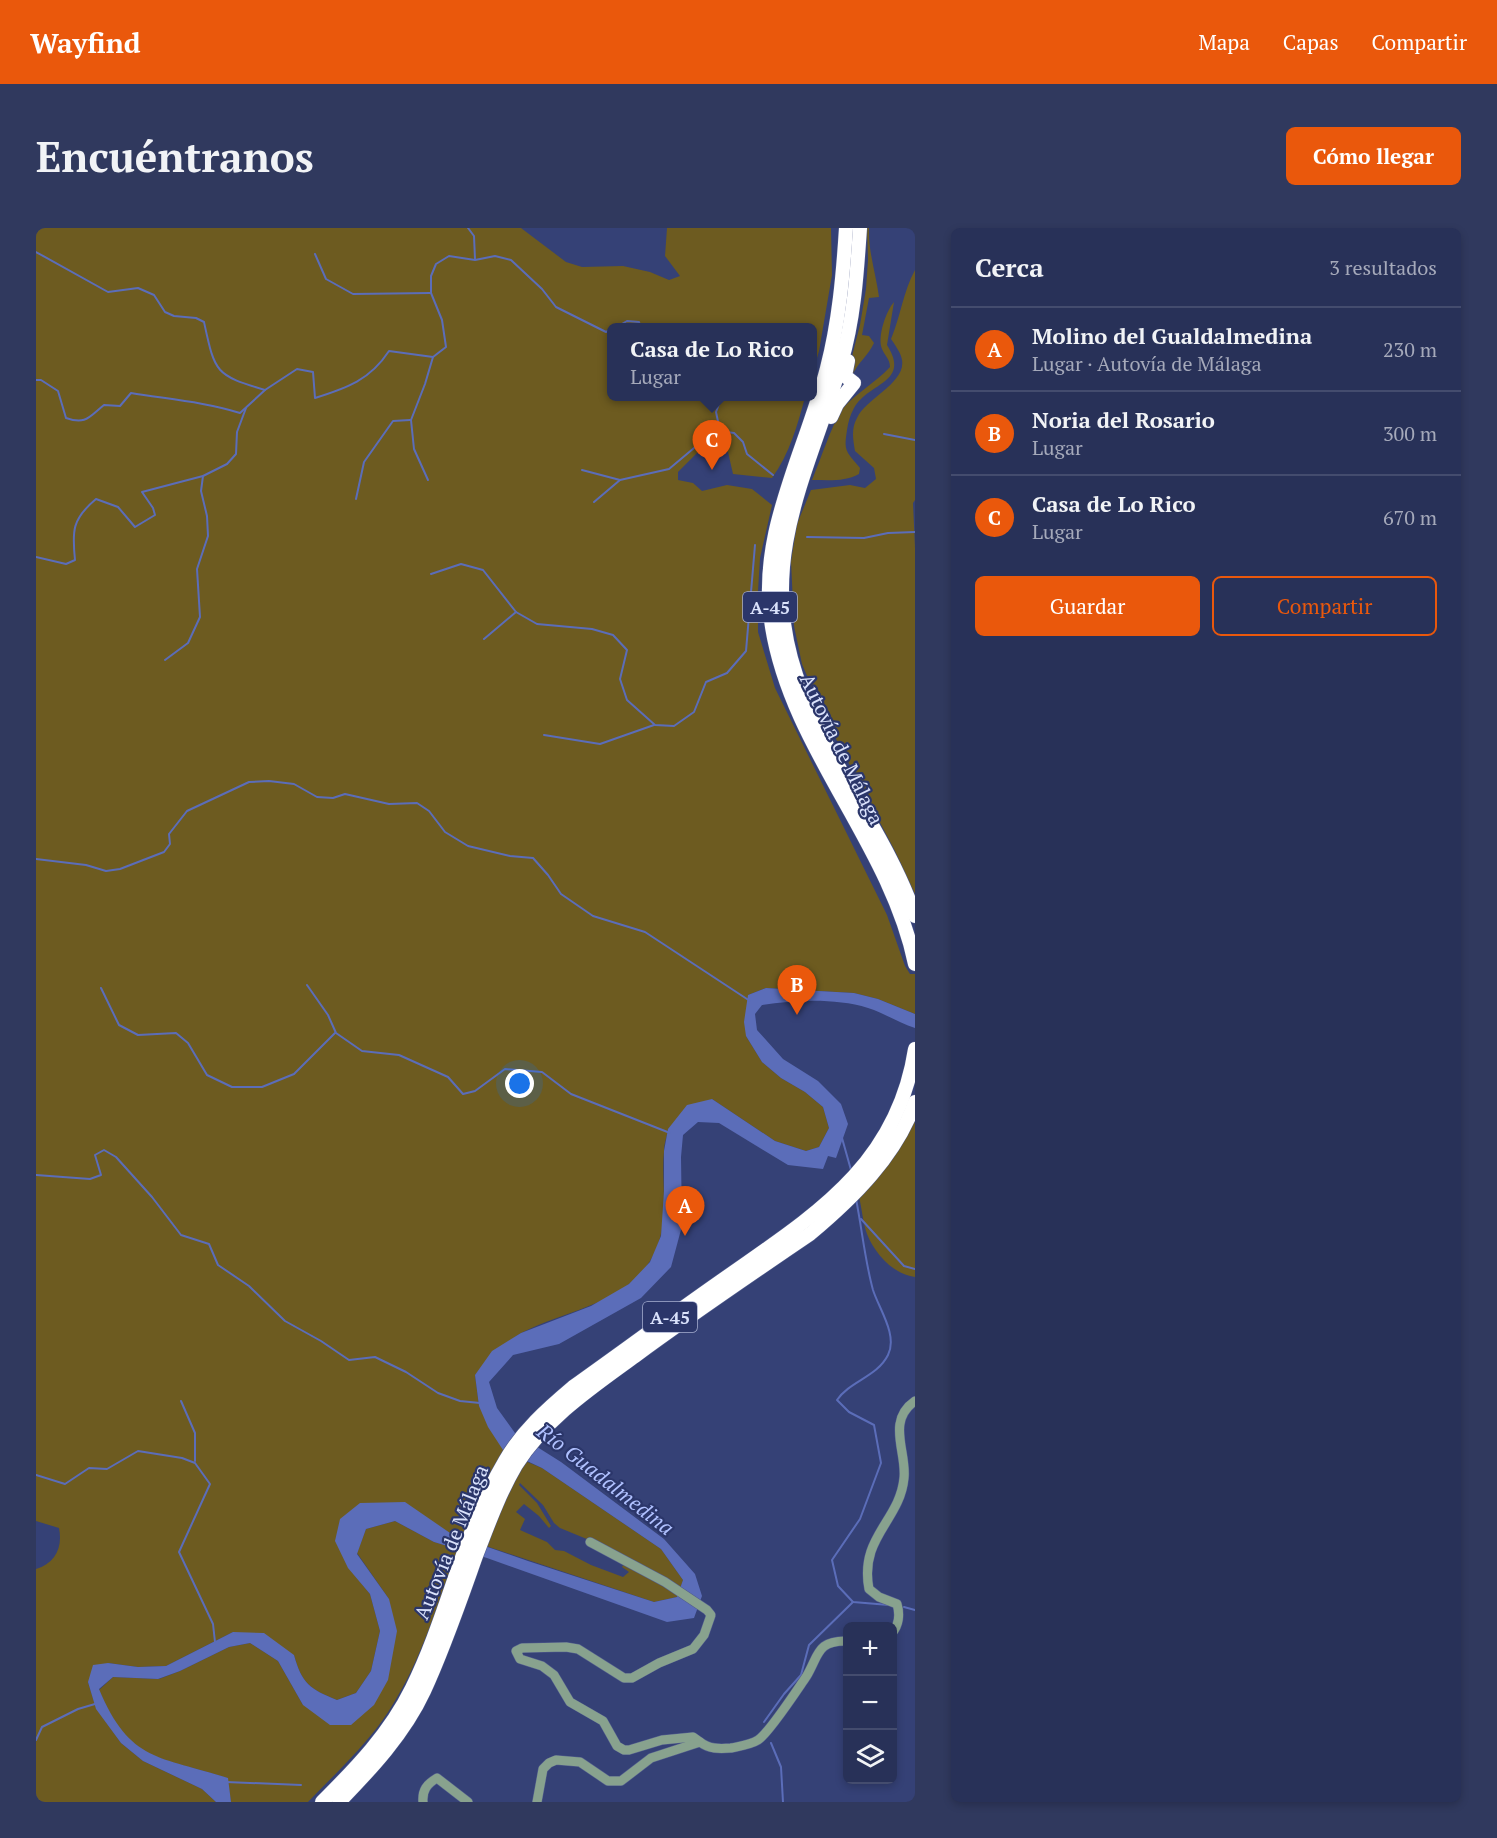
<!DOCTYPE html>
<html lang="es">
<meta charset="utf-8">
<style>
body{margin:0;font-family:"PT Serif",serif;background:#30395e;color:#f1f3f6}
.controls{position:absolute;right:18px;bottom:18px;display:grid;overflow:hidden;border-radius:9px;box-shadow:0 3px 9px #0003}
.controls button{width:54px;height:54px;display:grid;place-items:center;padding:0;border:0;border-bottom:2px solid #444c6e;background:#283158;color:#f1f3f6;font:30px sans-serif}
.you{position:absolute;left:484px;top:856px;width:21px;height:21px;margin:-15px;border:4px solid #fff;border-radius:50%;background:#1a73e8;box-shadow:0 0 0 9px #1a73e833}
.badge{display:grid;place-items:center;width:39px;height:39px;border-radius:50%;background:#ea580c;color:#fff;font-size:20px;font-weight:700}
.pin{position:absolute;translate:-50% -50px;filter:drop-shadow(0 2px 3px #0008)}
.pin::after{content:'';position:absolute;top:32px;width:21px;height:18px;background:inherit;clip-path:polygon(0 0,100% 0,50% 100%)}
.popup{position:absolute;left:571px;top:95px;width:210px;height:78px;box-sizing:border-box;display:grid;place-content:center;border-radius:9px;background:#283158;filter:drop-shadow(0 2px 4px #0005);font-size:20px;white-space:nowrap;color:#a5a9ba}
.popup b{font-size:22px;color:#f1f3f6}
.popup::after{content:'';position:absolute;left:50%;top:100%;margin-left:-12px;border:12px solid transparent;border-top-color:#283158}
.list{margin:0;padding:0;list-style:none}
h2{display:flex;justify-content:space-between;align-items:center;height:78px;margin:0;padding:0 24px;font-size:26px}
h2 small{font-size:20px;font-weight:400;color:#a5a9ba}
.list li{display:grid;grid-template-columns:39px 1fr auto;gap:18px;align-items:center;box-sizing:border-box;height:84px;padding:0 24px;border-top:2px solid #444c6e}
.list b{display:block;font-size:22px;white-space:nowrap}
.list p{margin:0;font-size:20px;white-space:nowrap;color:#a5a9ba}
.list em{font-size:20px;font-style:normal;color:#a5a9ba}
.actions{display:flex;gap:12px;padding:18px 24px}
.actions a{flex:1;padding:14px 0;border:2px solid #ea580c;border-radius:9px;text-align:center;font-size:21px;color:#ea580c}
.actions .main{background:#ea580c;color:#fff}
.icon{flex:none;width:33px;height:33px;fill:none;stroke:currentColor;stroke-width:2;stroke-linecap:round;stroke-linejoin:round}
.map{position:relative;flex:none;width:879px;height:1574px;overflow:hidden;border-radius:9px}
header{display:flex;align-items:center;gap:36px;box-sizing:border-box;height:84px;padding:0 30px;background:#ea580c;color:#fff}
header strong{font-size:28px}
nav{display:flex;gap:33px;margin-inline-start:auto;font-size:21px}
.intro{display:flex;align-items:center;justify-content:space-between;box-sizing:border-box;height:144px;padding:0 36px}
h1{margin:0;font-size:42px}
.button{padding:15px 27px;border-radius:9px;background:#ea580c;color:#fff;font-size:21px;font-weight:700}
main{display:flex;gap:36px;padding:0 36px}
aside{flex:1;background:#283158;border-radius:9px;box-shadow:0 3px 9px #0003}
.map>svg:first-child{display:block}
</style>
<header>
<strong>Wayfind</strong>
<nav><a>Mapa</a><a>Capas</a><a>Compartir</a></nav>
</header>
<div class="intro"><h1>Encuéntranos</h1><a class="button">Cómo llegar</a></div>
<main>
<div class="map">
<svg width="879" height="1574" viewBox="0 0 879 1574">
<rect width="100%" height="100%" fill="#354176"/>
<g fill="#6d5b20">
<path d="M 0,0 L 485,0 L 530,34 L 546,39 L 587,38 L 614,44 L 633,52 L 644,48 L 629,28 L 631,0 L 795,0 L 796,47 L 783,123 L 777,144 L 777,100 L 576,100 L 576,168 L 769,169 C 762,196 753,227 736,250 L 697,246 L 692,224 L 666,220 L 642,244 L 642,252 L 657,255 L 666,263 L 691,257 L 716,261 L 736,277 L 724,330 L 722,363 L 722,404 L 739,460 L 851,687 L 869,738 L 874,746 L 879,746 L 879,786 L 842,771 L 818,765 L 730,760 L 712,767 L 710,808 L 726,834 L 745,850 L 769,864 L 787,879 L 793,900 L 783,919 L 770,923 L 739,913 L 676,871 L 632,901 C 631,908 628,916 628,923 C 625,951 632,982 624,1010 C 606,1074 537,1079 487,1104 C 473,1111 452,1136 439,1147 L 443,1178 L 489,1233 L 506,1240 L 625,1321 L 647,1352 L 644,1361 L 558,1314 L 524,1300 L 518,1295 L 507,1277 L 484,1255 L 483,1257 L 501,1275 L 515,1298 L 513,1300 L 503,1288 L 488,1276 L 480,1284 L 489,1291 L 484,1302 L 511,1314 L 519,1322 L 528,1323 L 555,1337 L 587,1349 L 593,1344 L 586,1339 L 589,1334 L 642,1366 L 641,1369 L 618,1374 L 417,1307 L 395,1293 L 324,1275 L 313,1340 L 334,1366 L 344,1403 L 335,1443 L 320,1465 L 301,1472 C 274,1461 266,1456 258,1427 L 197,1404 L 130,1438 L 102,1439 L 72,1435 L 52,1454 L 60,1480 L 85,1515 L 107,1533 L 166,1561 L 180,1574 L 0,1574 L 0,1341 C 19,1335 27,1320 23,1300 L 0,1293 Z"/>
<path d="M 831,0 L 833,0 C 832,23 840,46 843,69 L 833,70 L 826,107 L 833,108 L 838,115 C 832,128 822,134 816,148 L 814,136 L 824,97 L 830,61 L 832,32 Z"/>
<path d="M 879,42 L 879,272 L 877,275 L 879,320 L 879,666 L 859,623 L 788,488 L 766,436 L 758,398 L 755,333 L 761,296 L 775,262 L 814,257 L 829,260 L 840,251 L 838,240 L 819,223 C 817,211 815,201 821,190 C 830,170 870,155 866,132 C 865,125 859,117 855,111 C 865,87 867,64 879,42 Z"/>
<path d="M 858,74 L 851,117 C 875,155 833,154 818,180 C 814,187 812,195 811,202 C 810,210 808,218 812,225 C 815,230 820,235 824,240 L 823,246 C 809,254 792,252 776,252 C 783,236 798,190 808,179 C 822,164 840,154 854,139 C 854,131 849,128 846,121 C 841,109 850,83 858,74 Z"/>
<path d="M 879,886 L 879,1049 C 857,1046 839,1026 831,1006 C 827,995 826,981 823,969 Z"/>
<path d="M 359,1293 L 398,1314 L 422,1321 C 400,1380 383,1441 346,1493 C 325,1522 297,1548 272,1574 L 195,1574 L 191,1550 C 124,1528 94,1536 63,1462 L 77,1449 L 123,1451 L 144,1443 L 193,1419 L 214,1415 L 242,1433 L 267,1477 L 337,1477 L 353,1371 L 321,1325 L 330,1301 Z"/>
</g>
<path fill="#5b6db9" d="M 730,760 L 818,765 L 842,771 L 879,786 L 879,800 C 863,795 848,785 832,780 C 799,770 760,772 726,777 L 719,786 L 721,802 L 747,831 L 782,853 L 805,876 L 812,896 L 800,930 L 792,928 L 787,941 L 752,937 L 683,895 L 662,894 L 647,907 L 645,929 L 646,998 L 635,1039 L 605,1070 L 523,1116 L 477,1127 L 453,1154 L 461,1180 L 479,1205 L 525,1234 L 628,1311 L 659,1346 L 666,1368 L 658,1390 L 631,1394 L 451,1330 L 398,1314 L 359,1293 L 330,1301 L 321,1326 L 353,1371 L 361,1403 L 352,1452 L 338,1477 L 315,1497 L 294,1497 L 267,1477 L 242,1433 L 214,1415 L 193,1419 L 144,1443 L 122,1451 L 77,1449 L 63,1461 C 94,1535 124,1528 192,1550 L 195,1574 L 180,1574 L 166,1561 L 107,1533 L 85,1515 L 60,1481 L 52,1454 L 57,1437 L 72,1435 L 102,1439 L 130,1438 L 197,1404 L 228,1405 L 258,1427 C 266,1456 274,1461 301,1472 L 320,1465 L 335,1443 L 344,1403 L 334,1366 L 312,1340 L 299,1313 L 304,1291 L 324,1275 L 369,1274 L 417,1307 L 492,1333 L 618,1374 L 641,1369 L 647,1352 L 625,1321 L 506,1240 L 467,1222 L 452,1199 L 443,1178 L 439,1147 L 456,1123 L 485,1105 L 555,1078 L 593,1056 L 614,1034 L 625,1008 L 628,963 L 628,923 L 632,901 L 651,877 L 676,871 L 739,913 L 770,923 L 783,919 L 793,900 L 787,879 L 769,864 L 745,850 L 726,834 L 710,808 L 708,794 L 712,767 Z"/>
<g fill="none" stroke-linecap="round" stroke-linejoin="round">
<g stroke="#5b6db9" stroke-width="2">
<path d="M 432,0 L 438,8 L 439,31"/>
<path d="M 0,24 L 72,64 L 102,60 L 118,67 L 129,84 L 138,88 L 160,90 L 168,94 C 179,145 179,147 229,162"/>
<path d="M 279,26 L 290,51 L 317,66 L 394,65"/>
<path d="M 579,100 L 591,93 L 603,94 L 605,100"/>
<path d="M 0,152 L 5,152 L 22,163 L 30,190 C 50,197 53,189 68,177 L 84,178 L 95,165 C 131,171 169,174 204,185 L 229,162 L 261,141 L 277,144 L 279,170 C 311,160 334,152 353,123 L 397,129 L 410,119 L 406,92 L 395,65 L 395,48 L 400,36 L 413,28 L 439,32 L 459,28 L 475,32 L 506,61 L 520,79 L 570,104 L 576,101"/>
<path d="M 686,168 L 680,184 L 684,203 L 698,205 L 707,214 L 711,226 L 737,247"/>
<path d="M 848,206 L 879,212"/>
<path d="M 546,242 L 584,252"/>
<path d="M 392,252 L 378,221 L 375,192 L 389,156 L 397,129"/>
<path d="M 320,271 L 328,234 L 357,193 L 374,192"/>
<path d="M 558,274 L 584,252 L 633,241 L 664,215 L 684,203"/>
<path d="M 771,309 L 828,310 L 852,305 L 879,304"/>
<path d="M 0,329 L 30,336 L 39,332 C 36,303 36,291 60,271 L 82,279 L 99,299 L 119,287 L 117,280 L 106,264 L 167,248 L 191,236 L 200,226 L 201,204 L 210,180"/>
<path d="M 395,346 L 425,336 L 447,342 L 480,384 L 501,396 L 556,401 L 577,407 L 591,422 L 584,451 L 591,472 L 619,497 L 638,498 L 658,484 L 670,454 L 691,445 L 710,423 L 719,317"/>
<path d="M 448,411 L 480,384"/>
<path d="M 129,432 L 152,415 L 164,389 L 161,341 L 172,308 L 171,288 L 165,263 L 167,248"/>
<path d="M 508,507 L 564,516 L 618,497"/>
<path d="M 0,631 L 50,637 L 70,643 L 84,641 L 128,624 L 134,616 L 133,606 L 151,583 L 213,554 L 233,553 L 258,556 L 281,569 L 297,570 L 309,566 L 353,576 L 381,575 L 393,583 L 409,604 L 432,618 L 474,628 L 497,630 L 512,647 L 525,666 L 557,688 L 609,704 L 714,773"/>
<path d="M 271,757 L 292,787 L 300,805 L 326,823 L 363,827 L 412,849 L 427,866 L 439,863 L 469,841 L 506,844 L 535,866 L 634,905"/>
<path d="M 65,760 L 83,797 L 102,807 L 140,805 L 152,815 L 171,847 L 196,859 L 226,859 L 258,846 L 299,805"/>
<path d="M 806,910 L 815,942"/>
<path d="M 0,947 L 54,951 L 65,947 L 59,927 L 68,922 L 80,929 L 116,969 L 145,1007 L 173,1016 L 182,1037 L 213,1058 L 249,1093 L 285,1113 L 313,1132 L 339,1129 L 370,1144 L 402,1165 L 424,1173 L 444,1175"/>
<path d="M 820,971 C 826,1001 829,1033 837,1062 C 843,1081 862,1107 852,1127 C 841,1149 814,1153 801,1172 L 813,1184 L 838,1197 L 845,1235 L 824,1291 L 796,1332 L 802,1358 L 817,1374 L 853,1377"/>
<path d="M 825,991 L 868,1038 L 879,1041"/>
<path d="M 145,1173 L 159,1205 L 159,1233"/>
<path d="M 0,1247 L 29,1256 L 53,1240 L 71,1241 L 102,1223 L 146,1230 L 159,1235 L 174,1256 L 143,1324 L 177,1396 L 179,1414"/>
<path d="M 868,1379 L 879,1382"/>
<path d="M 728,1494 L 748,1466 L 765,1447 L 773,1417 L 817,1374"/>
<path d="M 0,1512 L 6,1499 L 42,1481 L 59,1476"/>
<path d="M 735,1515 L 745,1539 L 747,1574"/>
<path d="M 190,1554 L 265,1557"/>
</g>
<defs>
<g id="minor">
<path d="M 554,1314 L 629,1354 L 671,1382 L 675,1387 L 668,1407 L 657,1421 L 623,1435 L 596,1450 L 588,1450 L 542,1421 L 530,1419 L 486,1420 L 480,1423 L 484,1431 L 506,1438 L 518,1447 L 534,1474 L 567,1493 L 581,1518 L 588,1522 L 593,1522 L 626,1512 L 657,1509 L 664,1514"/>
<path d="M 856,1405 C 863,1397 864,1386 861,1376 L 843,1369 L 833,1361 C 823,1309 864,1293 868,1250 C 871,1224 850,1193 879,1173"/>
<path d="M 387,1574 C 386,1562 391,1556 401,1550 L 432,1574"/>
<path d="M 501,1574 L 507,1541 L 513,1535 L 520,1532 L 544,1534 L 572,1553 L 585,1553 L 615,1530 L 664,1514 C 673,1521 683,1521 695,1520 C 704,1518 714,1517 722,1512 C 733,1505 761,1462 770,1449 C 783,1428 780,1412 812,1413"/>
</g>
<g id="highway">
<path d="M 810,0 C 807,47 803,94 791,140 C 769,226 720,307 736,399 C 756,522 854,615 879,736"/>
<path d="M 824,0 C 821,45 818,92 805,135 C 776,236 725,321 755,430 C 780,523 848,598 879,688"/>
<path d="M 795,189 L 801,176 L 818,155 L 809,148 L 812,133"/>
<path d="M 286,1574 C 320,1540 354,1505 376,1460 C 412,1387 427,1304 469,1233 C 486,1203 511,1181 537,1159 C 586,1124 635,1088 685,1053 C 774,990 861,940 879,821"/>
<path d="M 303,1574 C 335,1541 368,1506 388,1463 C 408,1420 424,1373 440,1328 C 452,1297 463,1266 480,1237 C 510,1190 555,1160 599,1128 C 656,1086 715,1046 774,1006 C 817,970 860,928 879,874"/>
</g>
</defs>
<use href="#minor" stroke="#535e8e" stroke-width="10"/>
<use href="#highway" stroke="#535e8e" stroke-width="15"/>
<use href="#minor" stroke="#88a28e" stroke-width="9"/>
<use href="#highway" stroke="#fff" stroke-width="14"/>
</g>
<g text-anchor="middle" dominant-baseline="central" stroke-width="4.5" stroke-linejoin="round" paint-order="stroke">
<g fill="#2b366a" stroke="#a6aed0" stroke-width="1.5">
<rect x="707" y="364" width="54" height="30" rx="4.5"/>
<rect x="607" y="1074" width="54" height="30" rx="4.5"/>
</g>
<g font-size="18" font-weight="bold" fill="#dae2fc">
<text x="734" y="379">A-45</text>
<text x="634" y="1089">A-45</text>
</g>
<g font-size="20" fill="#dae2fc" stroke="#2b366a">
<text transform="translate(806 521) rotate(64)">Autovía de Málaga</text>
<text transform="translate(415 1314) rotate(-68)">Autovía de Málaga</text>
</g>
<g font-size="21" font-style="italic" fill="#b0c1ff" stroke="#2b366a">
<text transform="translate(570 1251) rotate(38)">Río Guadalmedina</text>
</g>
</g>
</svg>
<div class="controls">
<button>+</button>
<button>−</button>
<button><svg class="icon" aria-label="layers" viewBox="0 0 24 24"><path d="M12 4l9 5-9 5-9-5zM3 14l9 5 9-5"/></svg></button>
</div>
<div class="you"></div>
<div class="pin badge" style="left:649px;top:1008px">A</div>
<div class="pin badge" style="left:761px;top:787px">B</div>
<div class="pin badge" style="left:676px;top:242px">C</div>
<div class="popup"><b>Casa de Lo Rico</b>Lugar</div>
</div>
<aside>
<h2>Cerca<small>3 resultados</small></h2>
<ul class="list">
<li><span class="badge">A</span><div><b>Molino del Gualdalmedina</b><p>Lugar · Autovía de Málaga</p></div><em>230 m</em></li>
<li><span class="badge">B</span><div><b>Noria del Rosario</b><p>Lugar</p></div><em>300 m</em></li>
<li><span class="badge">C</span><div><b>Casa de Lo Rico</b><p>Lugar</p></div><em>670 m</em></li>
</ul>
<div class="actions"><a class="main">Guardar</a><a>Compartir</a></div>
</aside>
</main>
